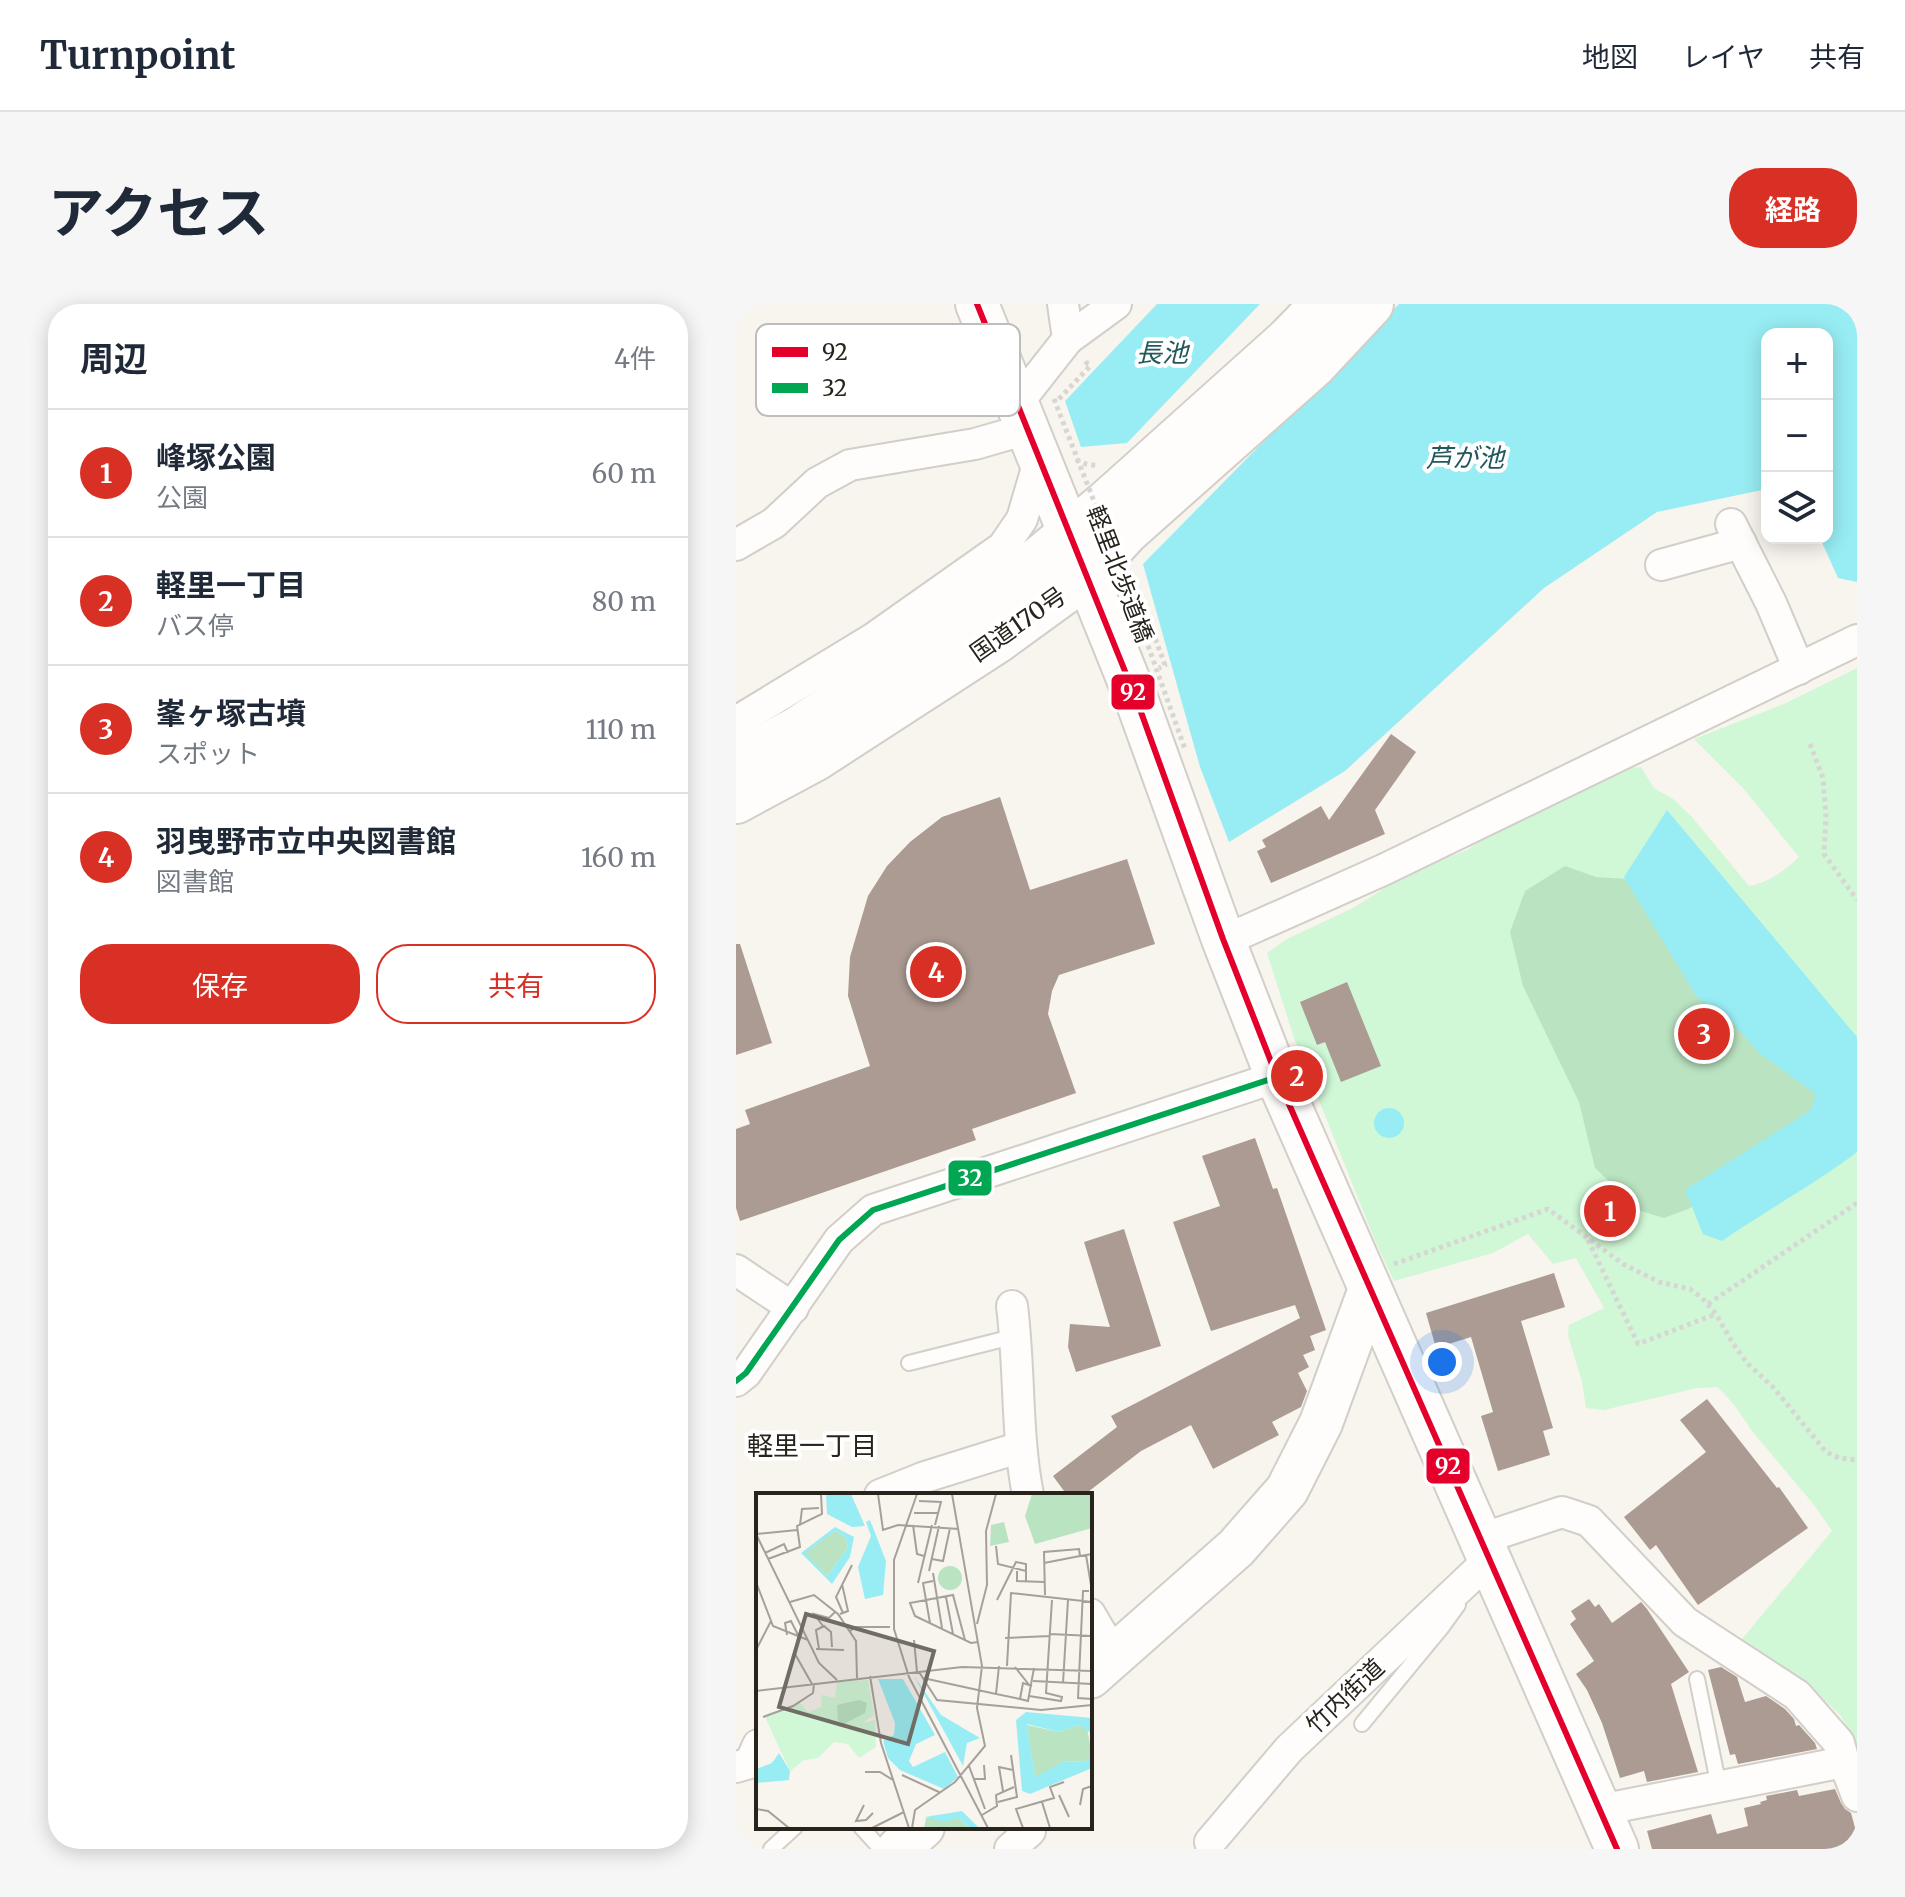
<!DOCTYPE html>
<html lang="ja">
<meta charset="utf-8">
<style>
body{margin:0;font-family:Merriweather,"Noto Sans JP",serif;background:#f6f6f7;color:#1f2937}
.controls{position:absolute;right:24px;top:24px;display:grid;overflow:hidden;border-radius:16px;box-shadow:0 4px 20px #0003}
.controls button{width:72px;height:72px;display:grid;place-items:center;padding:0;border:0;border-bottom:2px solid #e0e1e3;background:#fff;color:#1f2937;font:40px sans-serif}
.you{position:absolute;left:706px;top:1058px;width:28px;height:28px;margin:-20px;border:6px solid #fff;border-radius:50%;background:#1a73e8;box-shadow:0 0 0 12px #1a73e833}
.badge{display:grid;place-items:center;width:52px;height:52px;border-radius:50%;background:#d93025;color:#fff;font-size:26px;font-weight:700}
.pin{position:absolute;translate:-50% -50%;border:4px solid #fff;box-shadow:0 2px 8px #0006}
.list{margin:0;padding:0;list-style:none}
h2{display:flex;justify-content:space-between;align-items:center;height:104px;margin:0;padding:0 32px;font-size:34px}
h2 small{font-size:26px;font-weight:400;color:#747a83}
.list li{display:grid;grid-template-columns:52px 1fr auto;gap:24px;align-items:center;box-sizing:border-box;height:128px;padding:0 32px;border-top:2px solid #e0e1e3}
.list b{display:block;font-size:30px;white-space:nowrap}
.list p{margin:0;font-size:26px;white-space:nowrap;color:#747a83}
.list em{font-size:26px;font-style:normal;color:#747a83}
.actions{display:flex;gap:16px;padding:24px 32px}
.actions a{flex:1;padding:18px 0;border:2px solid #d93025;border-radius:32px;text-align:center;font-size:28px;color:#d93025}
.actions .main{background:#d93025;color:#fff}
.icon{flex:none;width:44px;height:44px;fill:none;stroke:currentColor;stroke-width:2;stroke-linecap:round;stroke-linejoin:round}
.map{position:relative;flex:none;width:1121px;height:1545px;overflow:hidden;border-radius:32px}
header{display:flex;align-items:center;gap:48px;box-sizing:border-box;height:112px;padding:0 40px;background:#fff;border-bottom:2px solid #e0e1e3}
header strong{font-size:38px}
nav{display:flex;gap:44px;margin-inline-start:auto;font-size:28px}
.intro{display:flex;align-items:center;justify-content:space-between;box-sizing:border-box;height:192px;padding:0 48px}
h1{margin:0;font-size:56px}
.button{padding:20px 36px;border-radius:32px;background:#d93025;color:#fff;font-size:28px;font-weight:700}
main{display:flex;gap:48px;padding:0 48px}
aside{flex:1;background:#fff;border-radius:32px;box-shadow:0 4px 20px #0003}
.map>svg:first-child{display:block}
</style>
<header>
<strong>Turnpoint</strong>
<nav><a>地図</a><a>レイヤ</a><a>共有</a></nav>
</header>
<div class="intro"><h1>アクセス</h1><a class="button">経路</a></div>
<main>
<aside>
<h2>周辺<small>4件</small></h2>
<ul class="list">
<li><span class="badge">1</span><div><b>峰塚公園</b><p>公園</p></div><em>60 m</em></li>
<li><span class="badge">2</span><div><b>軽里一丁目</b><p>バス停</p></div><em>80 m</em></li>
<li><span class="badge">3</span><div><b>峯ヶ塚古墳</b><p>スポット</p></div><em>110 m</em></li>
<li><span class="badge">4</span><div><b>羽曳野市立中央図書館</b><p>図書館</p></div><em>160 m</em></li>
</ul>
<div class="actions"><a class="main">保存</a><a>共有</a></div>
</aside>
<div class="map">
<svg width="1121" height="1545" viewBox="0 0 1121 1545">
<rect width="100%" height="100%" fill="#f8f4ee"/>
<path fill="#d0f8d6" d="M 1121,364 L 1121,1449 L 1113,1426 L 1104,1411 L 1076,1384 L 1021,1346 L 1002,1340 C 1033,1302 1065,1265 1096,1227 L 1079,1202 L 1016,1127 L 999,1102 L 982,1083 L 961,1084 L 868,1106 L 850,1104 L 846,1078 L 832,1031 L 833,1021 L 868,1004 L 840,954 L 817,960 L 792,930 L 757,949 L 658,977 L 640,939 L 558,734 L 531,649 L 551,635 L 617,604 L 671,570 L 731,546 L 761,526 L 774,522 L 804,502 L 896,464 L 905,463 L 918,484 L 937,495 L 955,512 L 1013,582 C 1033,579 1049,566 1063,553 L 1007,484 L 958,435 L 1048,400 Z"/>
<path fill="#bae3c1" d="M 829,562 L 860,573 L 906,576 L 1110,814 L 952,905 L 928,914 L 905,907 L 859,864 L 843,798 L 787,682 L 774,628 L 789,587 Z"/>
<g fill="#97edf3">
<path d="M 421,0 L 524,0 L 391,139 L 345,143 L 329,97 Z"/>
<path d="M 663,0 L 1121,0 L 1121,278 L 1102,274 L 1084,234 L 1091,234 L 1091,30 L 1031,30 L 1031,185 L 921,208 L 808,284 L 609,467 L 493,538 L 464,463 L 407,260 Z"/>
<path d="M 931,506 L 1121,733 L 1121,848 C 1078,881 1030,906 986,937 L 967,930 L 949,886 L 1075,806 L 1080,790 L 1023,749 L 997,719 L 961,693 L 888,573 Z"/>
<circle cx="653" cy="819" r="15"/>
</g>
<g fill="#ab9b92">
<path d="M 655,430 L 680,448 L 639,506 L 649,530 L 535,579 L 521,547 L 530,543 L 526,536 L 585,502 L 593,516 Z"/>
<path d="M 264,493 L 294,586 L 391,555 L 419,640 L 323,671 L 316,687 L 312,710 L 340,789 L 236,825 L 240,836 L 4,917 L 0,904 L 0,825 L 14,820 L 9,806 L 134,762 L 112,692 L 114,653 L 132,592 L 151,562 L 174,538 L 206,513 Z"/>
<path d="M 0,640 L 4,640 L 36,739 L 0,751 Z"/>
<path d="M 611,678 L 645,762 L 605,778 L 589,738 L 581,741 L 564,698 Z"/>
<path d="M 519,834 L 537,885 L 541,884 L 590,1026 L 574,1032 L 579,1046 L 567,1051 L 573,1063 L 562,1069 L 571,1087 L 565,1103 L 536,1118 L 543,1131 L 477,1165 L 455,1121 L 405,1147 L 348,1191 L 331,1191 L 317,1172 L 381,1123 L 375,1112 L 564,1014 L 559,1001 L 475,1027 L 437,918 L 484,902 L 466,852 Z"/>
<path d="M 388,925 L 425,1042 L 340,1068 L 332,1043 L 334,1020 L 374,1023 L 348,938 Z"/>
<path d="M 818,969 L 829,1003 L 785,1017 L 817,1124 L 807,1127 L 814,1151 L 762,1167 L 745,1112 L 757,1108 L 735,1033 L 700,1044 L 690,1009 Z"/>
<path d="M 971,1095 L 1041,1184 L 1043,1183 L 1072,1224 L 962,1301 L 920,1241 L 914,1246 L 888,1213 L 970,1148 L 944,1116 Z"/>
<path d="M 853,1295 L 859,1303 L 863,1300 L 876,1319 L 905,1298 L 911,1305 L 953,1368 L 935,1380 L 962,1468 L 911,1478 L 908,1467 L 884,1474 L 866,1419 L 851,1386 L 840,1370 L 858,1357 L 834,1320 L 840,1315 L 835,1307 Z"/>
<path d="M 985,1363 L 1001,1373 L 1009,1398 L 1030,1392 L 1049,1405 L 1058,1415 L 1060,1422 L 1063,1421 L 1079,1439 L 1081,1445 L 1002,1460 L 999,1450 L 994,1451 L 972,1366 Z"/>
<path d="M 1099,1485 L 1105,1499 L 1109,1505 L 1115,1509 L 1121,1531 L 1121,1545 L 916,1545 L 911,1527 L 975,1510 L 981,1530 L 1012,1522 L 1008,1504 L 1025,1500 L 1024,1498 L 1031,1496 L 1030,1492 L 1061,1486 L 1063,1492 Z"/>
</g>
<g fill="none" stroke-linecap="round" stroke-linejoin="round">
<defs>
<g id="lane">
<path d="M 173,1059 L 280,1032"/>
<path d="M 961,1375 L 983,1483"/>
<path d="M 626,1420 L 706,1323 L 722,1301"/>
<path d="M 125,1523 L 145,1545"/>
<path d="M 35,1545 L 59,1523"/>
</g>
<g id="street">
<path d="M 327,0 L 332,35"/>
<path d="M 280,101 L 332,35 L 380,0"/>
<path d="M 995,220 L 1035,299 L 1063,365"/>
<path d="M 0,241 L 38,219 L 81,179 L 114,161 L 239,140 L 291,125"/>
<path d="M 925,261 L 1005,239"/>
<path d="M 0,418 L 138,334 L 267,243 L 286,215 L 303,157"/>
<path d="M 487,635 L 510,627 L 647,566 L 1121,336"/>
<path d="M 0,966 L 57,1004"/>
<path d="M 276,1002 C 284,1065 280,1129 292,1191"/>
<path d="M 0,1077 L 10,1069 L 103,936 L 137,906 L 541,773"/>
<path d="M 144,1191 L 189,1173 L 285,1143"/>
<path d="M 745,1235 L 826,1208 L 853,1217 L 949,1318 L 1061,1391 L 1103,1439 L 1108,1458 L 1121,1492"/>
<path d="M 354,1310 L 378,1351"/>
<path d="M 0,1463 L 14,1459 L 22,1441"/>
<path d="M 864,1506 L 1108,1458"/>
<path d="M 474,1538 L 553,1445 L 754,1255"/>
<path d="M 274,1545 L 294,1527"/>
</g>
<g id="secondary">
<path d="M 241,0 L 401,397 L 487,635 L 541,773 L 881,1545"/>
<path d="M 354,1373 L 500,1244 L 551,1186 L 585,1119 L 634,985"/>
<path d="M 162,1545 L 187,1523"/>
</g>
<g id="highway">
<path d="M 0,458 L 60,426 L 244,304 L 369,200 L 552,36 L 587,0"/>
<path d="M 0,497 L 80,454 L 262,336 L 350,272 L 390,228 L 578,61 L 635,0"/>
</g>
</defs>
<use href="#lane" stroke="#d2cec8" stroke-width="18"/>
<use href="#street" stroke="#d2cec8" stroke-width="34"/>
<use href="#secondary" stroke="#d2cec8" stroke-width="46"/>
<use href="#highway" stroke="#d2cec8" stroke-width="48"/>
<g stroke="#d8d6d4" stroke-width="5" stroke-dasharray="4 4" stroke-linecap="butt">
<path d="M 323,95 L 354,62 L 351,59 L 348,62"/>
<path d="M 340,156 L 350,160 L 363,162"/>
<path d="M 397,275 L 429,361 L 423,364"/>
<path d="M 1074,440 L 1087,474 L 1090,512 L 1088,550 L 1121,596"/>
<path d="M 852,936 L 902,1040 L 980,1010"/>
<path d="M 658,960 L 812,905 L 887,960 L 923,978 L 954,985 L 966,994 L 980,1010 L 996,1038 L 1011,1059 L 1037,1083 L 1090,1148 L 1103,1154 L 1121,1156"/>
<path d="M 972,1000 L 1121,899"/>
</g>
<use href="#lane" stroke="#fefdfc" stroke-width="14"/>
<use href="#street" stroke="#fefdfc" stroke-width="30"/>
<use href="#secondary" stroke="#fefdfc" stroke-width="42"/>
<use href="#highway" stroke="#fefdfc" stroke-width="44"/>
<path stroke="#d8d6d4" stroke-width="5" stroke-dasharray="4 4" stroke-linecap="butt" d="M 318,95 L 386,269 L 449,445"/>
<defs>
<path id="bus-1" d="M 241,0 L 401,397 L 487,635 L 541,773 L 881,1545"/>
<path id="bus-2" d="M 0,1077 L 10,1069 L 103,936 L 137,906 L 541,773"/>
</defs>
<use href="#bus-1" stroke="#fff" stroke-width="12"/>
<use href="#bus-2" stroke="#fff" stroke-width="12"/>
<use href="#bus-1" stroke="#e4002b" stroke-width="6"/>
<use href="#bus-2" stroke="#00a651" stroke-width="6"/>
</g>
<g text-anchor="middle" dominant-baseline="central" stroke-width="8" stroke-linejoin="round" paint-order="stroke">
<g font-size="24" fill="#28231b" stroke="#fff">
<text transform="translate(384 270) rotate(69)">軽里北歩道橋</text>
<text transform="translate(282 320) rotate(-35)">国道170号</text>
<text transform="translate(609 1392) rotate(-43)">竹内街道</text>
</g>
<g font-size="26" font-style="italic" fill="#22585c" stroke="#fff">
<text x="426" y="48">長池</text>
<text x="729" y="153">芦が池</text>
</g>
<g font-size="26" fill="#28231b" stroke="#fff">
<text x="76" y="1141">軽里一丁目</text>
</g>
</g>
<g transform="translate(20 1189)">
<rect width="336" height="336" fill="#f8f4ee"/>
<path d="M 112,187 L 118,222 L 106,230 L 119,227 L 120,254 L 103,265 L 92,251 L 78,249 L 62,265 L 48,267 L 34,278 L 9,224 L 43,209 L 52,219 L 65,214 L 66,202 L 79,205 L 81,189 Z" fill="#d0f8d6"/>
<path d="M 276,1 L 336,1 L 336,35 L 279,51 L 269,23 ZM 248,29 L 253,49 L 234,53 L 235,32 ZM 79,38 L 89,43 L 92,54 L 71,83 L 48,60 ZM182 85a12 12 0 1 1 24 0a12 12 0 1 1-24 0ZM 103,207 L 111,210 L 109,220 L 88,231 L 82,228 L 81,212 ZM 271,232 L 303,239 L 323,232 L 331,235 L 336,261 L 329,269 L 309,268 L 279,285 ZM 170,325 L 203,325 L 213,335 L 168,335 Z" fill="#bae3c1"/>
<path d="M 70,1 L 95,1 L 109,33 L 96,34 L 71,21 ZM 114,27 L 130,68 L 127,102 L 109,106 L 102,74 L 115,43 L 110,29 ZM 79,34 L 98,44 L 94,64 L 76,91 L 45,60 ZM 79,38 L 89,43 L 92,54 L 71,83 L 49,60 ZM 158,183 L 185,222 L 224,245 L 211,250 L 207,273 ZM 122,186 L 147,186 L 179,242 L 160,251 L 153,268 L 157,274 L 189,259 L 202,284 L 188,296 L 144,277 L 132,265 L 127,248 L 138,242 L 139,230 ZM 270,219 L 336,225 L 336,241 L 323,232 L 303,239 L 271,231 L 279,284 L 309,268 L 329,269 L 336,261 L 336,275 L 274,301 L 266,298 L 260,227 ZM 23,260 L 34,278 L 33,287 L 0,290 L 0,276 L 16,270 ZM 206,318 L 223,335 L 213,335 L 203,325 L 188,329 L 169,324 Z" fill="#97edf3" fill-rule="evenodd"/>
<path fill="none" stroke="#a5a09a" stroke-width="2" d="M 122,1 L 127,37 L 142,32 L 203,36M 161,1 L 138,67 L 138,136 L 153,184 L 232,335M 163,8 L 185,9 L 179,32M 158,20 L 183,20M 44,32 L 46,16 L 63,15M 157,32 L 161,61 L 168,63M 0,41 L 63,170 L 81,187M 0,41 L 41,37M 240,53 L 242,71 L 270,78M 9,60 L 28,51 L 32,60M 330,62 L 336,98M 12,66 L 44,54 L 41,33 L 66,21 L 65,1M 176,66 L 187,68 L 194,35M 288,70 L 324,63M 173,78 L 183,33M 261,78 L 261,88 L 288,89M 177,80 L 186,135M 0,89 L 17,133 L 52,147M 162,90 L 176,32M 333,98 L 327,98 L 322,205 L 336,206M 289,102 L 288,59 L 323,56 L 324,63 L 336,61M 190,104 L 197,141M 241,107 L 260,69 L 270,71 L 270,88M 34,109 L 58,102 L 82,121 L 100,148 L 101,185M 87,120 L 80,104 L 96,72M 84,121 L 92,118 L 86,91M 174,130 L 167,90 L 177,88M 221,131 L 231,92 L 230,38 L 240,1M 67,133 L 58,121 L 73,125 L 79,119M 93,139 L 99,134 L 134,134M 294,141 L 336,143M 31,142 L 29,130 L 35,128 L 44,146M 249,145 L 294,143M 158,147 L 161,179M 209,147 L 197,102 L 154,110 L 159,123 L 215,150 L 222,149M 60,156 L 88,157M 63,156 L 60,137 L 68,133 L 75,139 L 76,154M 0,157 L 15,128M 39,161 L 56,191M 243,173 L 240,201 L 264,206 L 267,190 L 276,193M 251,173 L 255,100 L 336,109M 259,174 L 274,193M 163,179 L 181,207 L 285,217 L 336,212M 114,183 L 125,250 L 153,335M 167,185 L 240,201M 277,188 L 336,191M 307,190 L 312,107M 0,198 L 206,174 L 336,178M 273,203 L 305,208 L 306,204 L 290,200 L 296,107M 264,206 L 272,208 L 278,175M 7,224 L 37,213 L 57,200 L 58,191M 213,273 L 229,316M 109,279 L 124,279 L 137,287M 146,282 L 185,300M 218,286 L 229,286 L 228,272M 247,298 L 243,274 L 257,277M 303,302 L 313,324M 242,309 L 261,304 L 255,262M 286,309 L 294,335M 108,312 L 100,328 L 110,327 L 117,320M 324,312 L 327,296 L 336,293M 0,316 L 12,318 L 33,335M 226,322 L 241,313 L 240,302 L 258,294M 116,335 L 148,319M 156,335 L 159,317 L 199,289 L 229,253 L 221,215 L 226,173 L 196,1M 267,335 L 260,316 L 298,305 L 294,294 L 308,289"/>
<path fill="#716c65" fill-opacity="0.15" stroke="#716c65" stroke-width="4" d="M 50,121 L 178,158 L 152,251 L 23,214 Z"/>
<rect width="336" height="336" fill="none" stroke="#28231b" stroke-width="4"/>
</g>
<rect x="20" y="20" width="264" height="92" rx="12" fill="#fff" stroke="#bebdbb" stroke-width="2"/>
<rect x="36" y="43" width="36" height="10" fill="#e4002b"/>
<rect x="36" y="79" width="36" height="10" fill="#00a651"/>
<g font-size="22" fill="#28231b">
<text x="86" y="56">92</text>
<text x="86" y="92">32</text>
</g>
<g stroke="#fff" stroke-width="3">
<rect x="374" y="369" width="46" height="38" rx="8" fill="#e4002b"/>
<rect x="211" y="855" width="46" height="38" rx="8" fill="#00a651"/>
<rect x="689" y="1143" width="46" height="38" rx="8" fill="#e4002b"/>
</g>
<g font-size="22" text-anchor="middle" font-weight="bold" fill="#fff">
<text x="397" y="396">92</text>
<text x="234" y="882">32</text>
<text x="712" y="1170">92</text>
</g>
</svg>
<div class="controls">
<button>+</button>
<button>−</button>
<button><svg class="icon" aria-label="layers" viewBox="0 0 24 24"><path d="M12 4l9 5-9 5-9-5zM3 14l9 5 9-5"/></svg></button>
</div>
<div class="you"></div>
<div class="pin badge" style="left:874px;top:907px">1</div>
<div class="pin badge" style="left:561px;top:772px">2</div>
<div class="pin badge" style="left:968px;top:730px">3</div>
<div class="pin badge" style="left:200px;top:668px">4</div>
</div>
</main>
